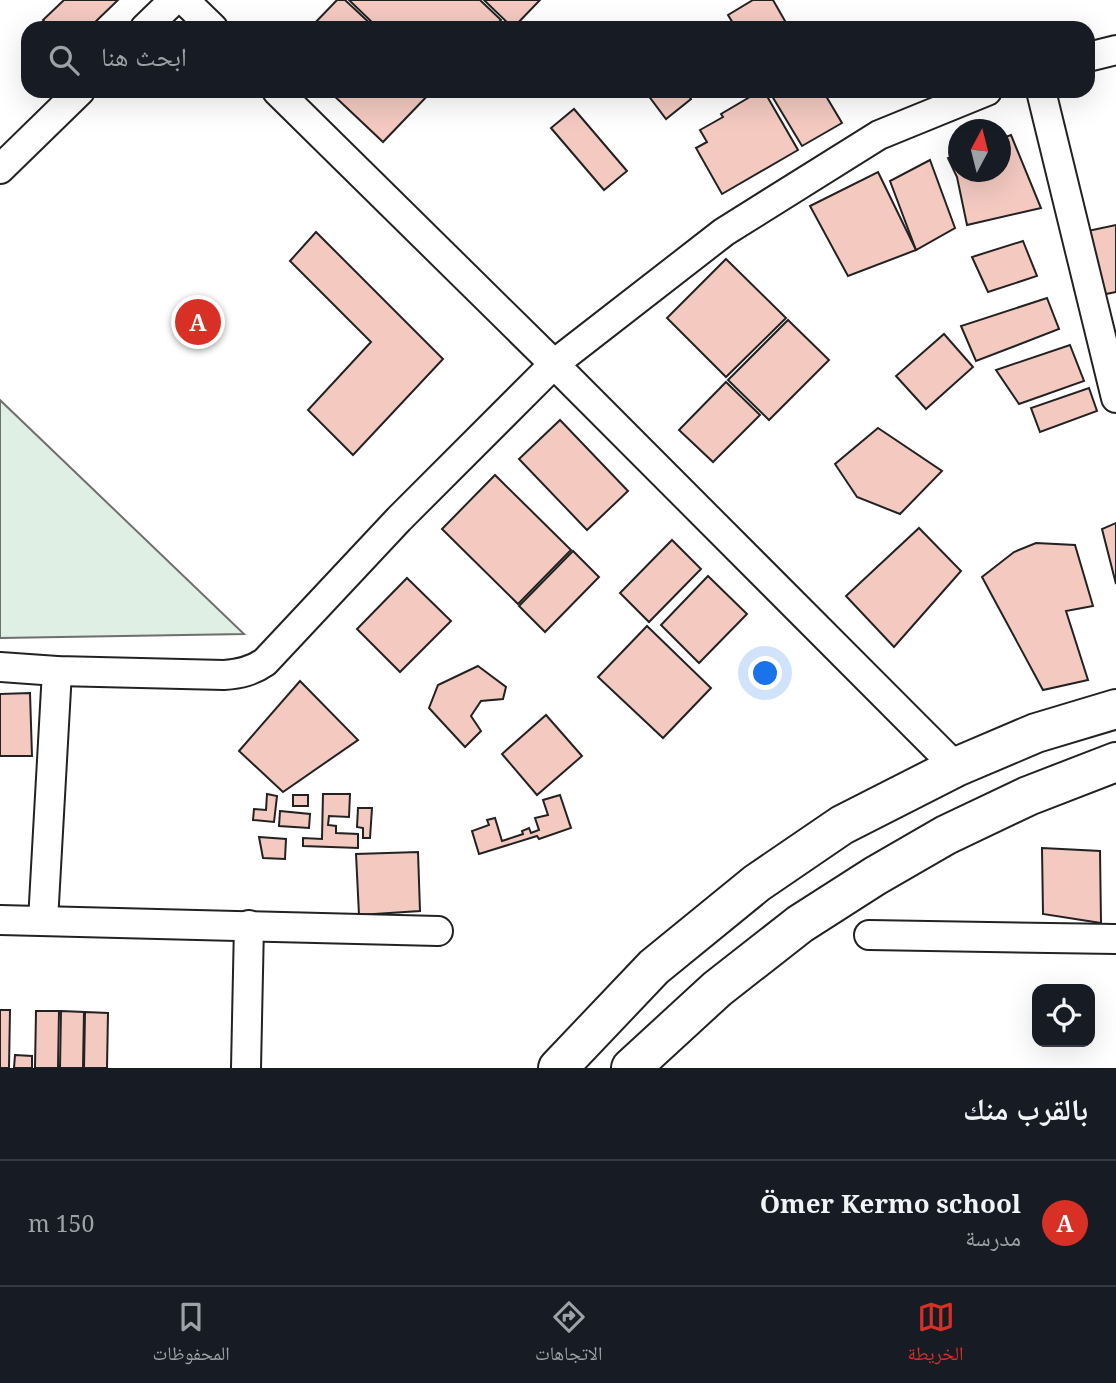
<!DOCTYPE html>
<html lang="ar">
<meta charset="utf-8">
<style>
body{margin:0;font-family:"Noto Serif","Noto Naskh Arabic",serif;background:#20242c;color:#f1f3f6;direction:rtl}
.controls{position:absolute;right:21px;bottom:21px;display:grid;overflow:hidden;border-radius:14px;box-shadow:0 7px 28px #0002}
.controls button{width:63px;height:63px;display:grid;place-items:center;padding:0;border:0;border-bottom:2px solid #363941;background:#171b24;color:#f1f3f6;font:35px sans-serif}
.compass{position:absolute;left:948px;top:119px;width:63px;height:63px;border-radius:50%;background:#171b24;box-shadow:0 7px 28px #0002;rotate:7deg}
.you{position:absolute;left:766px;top:674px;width:24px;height:24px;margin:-18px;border:5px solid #fff;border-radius:50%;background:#1a73e8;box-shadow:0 0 0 10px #1a73e833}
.badge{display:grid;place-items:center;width:46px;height:46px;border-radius:50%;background:#d93025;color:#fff;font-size:23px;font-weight:700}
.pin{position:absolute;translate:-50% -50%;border:4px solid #fff;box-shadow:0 2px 7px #0006}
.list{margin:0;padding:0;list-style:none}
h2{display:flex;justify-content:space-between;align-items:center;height:91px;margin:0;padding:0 28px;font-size:30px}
h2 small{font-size:23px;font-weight:400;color:#9ea1a6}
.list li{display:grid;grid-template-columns:46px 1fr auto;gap:21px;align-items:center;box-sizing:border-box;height:126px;padding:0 28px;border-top:2px solid #363941}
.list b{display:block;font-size:26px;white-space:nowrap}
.list p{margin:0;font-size:23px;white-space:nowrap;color:#9ea1a6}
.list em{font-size:23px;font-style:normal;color:#9ea1a6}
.icon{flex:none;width:38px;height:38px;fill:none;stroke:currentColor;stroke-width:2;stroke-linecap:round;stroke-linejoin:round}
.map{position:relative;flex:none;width:1116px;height:1068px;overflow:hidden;direction:ltr}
.search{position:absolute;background:#171b24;box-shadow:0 7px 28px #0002;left:21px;right:21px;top:21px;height:77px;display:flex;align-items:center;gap:18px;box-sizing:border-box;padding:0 24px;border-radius:21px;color:#9ea1a6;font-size:26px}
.sheet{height:217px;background:#171b24}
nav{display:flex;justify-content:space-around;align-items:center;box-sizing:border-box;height:98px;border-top:2px solid #363941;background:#171b24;font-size:19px;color:#9ea1a6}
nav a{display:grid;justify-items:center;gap:4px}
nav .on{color:#d93025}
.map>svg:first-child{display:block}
</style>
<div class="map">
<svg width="1116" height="1068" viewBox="0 0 1116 1068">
<rect width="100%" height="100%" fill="#fff"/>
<path fill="#e0efe3" stroke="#6f6f6f" stroke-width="2" d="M 0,400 L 244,634 L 0,638 Z"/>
<g fill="#f3c9c0" stroke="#222" stroke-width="2">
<path d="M 64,0 L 118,0 L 89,28 L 50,28 L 43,20 Z"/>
<path d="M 337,0 L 345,0 L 375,28 L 310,28 Z"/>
<path d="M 349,0 L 480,0 L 501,20 L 493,28 L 378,28 Z"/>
<path d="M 484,0 L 540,0 L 513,28 Z"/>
<path d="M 753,0 L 773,0 L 789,28 L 736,28 L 728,15 Z"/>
<path d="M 329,91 L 432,91 L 383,142 Z"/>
<path d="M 645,91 L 685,91 L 691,99 L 666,119 Z"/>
<path d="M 760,91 L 764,91 L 798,150 L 722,194 L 696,148 L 707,142 L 700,130 L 723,117 L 721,114 Z"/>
<path d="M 769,91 L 823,91 L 842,123 L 802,146 Z"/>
<path d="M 574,109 L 627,171 L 604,190 L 551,128 Z"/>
<path d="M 1011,135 L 1041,208 L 967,225 L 957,177 L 948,158 L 958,155 L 958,172 L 1000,172 L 1000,139 Z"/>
<path d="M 930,160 L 955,228 L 916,250 L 890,181 Z"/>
<path d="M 878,172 L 916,250 L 848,276 L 810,206 Z"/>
<path d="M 1116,225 L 1116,292 L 1096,296 L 1083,232 Z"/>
<path d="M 316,232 L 443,359 L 353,455 L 308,410 L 371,342 L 290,261 Z"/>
<path d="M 1023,241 L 1037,276 L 988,292 L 972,257 Z"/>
<path d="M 726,259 L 786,318 L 726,377 L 667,318 Z"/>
<path d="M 1047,298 L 1059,329 L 976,361 L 961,326 Z"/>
<path d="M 788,320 L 829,360 L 769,420 L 728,380 Z"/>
<path d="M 944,334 L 973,367 L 926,409 L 896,376 Z"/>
<path d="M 1070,345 L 1084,381 L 1019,404 L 996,370 Z"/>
<path d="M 726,382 L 760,415 L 713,462 L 679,430 Z"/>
<path d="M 1089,388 L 1097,411 L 1040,432 L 1031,408 Z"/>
<path d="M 560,420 L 628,491 L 587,530 L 519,459 Z"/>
<path d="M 878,428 L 942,471 L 900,514 L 857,497 L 835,464 Z"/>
<path d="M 495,475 L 571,550 L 518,604 L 442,529 Z"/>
<path d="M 1116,523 L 1116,584 L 1102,529 Z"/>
<path d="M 919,528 L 961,571 L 894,647 L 846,596 Z"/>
<path d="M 672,540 L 701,569 L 649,622 L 620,593 Z"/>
<path d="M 1036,543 L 1075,545 L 1093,606 L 1066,611 L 1088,680 L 1043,690 L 982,577 L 1014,552 Z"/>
<path d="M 573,551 L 599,577 L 545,632 L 519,606 Z"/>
<path d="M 708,576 L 747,614 L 699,663 L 661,625 Z"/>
<path d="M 407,578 L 451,621 L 400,672 L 357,629 Z"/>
<path d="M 647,626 L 711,688 L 663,738 L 598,677 Z"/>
<path d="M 478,666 L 506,687 L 503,699 L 481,701 L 471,716 L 481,731 L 465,747 L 429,708 L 438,685 Z"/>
<path d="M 300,681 L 358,740 L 283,792 L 239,751 Z"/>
<path d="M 30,693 L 32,756 L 0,756 L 0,694 Z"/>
<path d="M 546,715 L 582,756 L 537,795 L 502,754 Z"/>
<path d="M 267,794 L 277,796 L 274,822 L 253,820 L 254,809 L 266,810 Z"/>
<path d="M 323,794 L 350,794 L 349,817 L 329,816 L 328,825 L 336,826 L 336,833 L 358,834 L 358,848 L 303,846 L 303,838 L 322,839 Z"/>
<rect x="293" y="795" width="15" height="11"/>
<path d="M 560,795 L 571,828 L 539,839 L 537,836 L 479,854 L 472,831 L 489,825 L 487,820 L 495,818 L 502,841 L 523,834 L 522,831 L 529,828 L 531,833 L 539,830 L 535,818 L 548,815 L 543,800 Z"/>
<path d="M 358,808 L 372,808 L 370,838 L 363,838 L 363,828 L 357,827 Z"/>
<path d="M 280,811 L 310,814 L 309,828 L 279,826 Z"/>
<path d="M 259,837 L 286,839 L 285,859 L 263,858 Z"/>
<path d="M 1042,848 L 1100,851 L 1101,923 L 1043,914 Z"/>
<path d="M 418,852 L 420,911 L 359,915 L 356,854 Z"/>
<path d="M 0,1010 L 10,1010 L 9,1068 L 0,1068 Z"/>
<path d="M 36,1011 L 59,1011 L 58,1068 L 35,1068 Z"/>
<path d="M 61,1011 L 84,1012 L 83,1068 L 60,1068 Z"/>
<path d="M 85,1012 L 108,1013 L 107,1068 L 84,1068 Z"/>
<path d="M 15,1055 L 32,1056 L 32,1068 L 14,1068 Z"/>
</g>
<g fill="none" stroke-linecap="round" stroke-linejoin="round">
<defs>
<g id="street">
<path d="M 184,0 L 213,28"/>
<path d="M 145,28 L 174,0"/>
<path d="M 1088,57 L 1116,50"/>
<path d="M 277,91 L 554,364 L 956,767"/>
<path d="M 1041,91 L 1116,398"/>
<path d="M 0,169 L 80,91"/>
<path d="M 0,667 L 57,671 L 224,675 C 240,674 252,671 265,662 L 399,519 L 554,364 L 724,232 L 879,135 L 987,91"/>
<path d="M 0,920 L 438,931"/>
<path d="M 43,921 L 57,671"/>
<path d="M 869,935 L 1116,939"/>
<path d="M 246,1068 L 249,925"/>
</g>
<g id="secondary">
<path d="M 558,1068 L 654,967 L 757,883 L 842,825 L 956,767 L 1036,733 L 1116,709"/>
<path d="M 631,1068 L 717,989 L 800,924 L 875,876 L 946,835 L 1028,796 L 1116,762"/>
</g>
</defs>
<use href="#street" stroke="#222" stroke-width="32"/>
<use href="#secondary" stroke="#222" stroke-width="42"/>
<use href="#street" stroke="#fff" stroke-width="28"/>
<use href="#secondary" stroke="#fff" stroke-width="38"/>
</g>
</svg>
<div class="controls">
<button><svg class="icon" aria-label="locate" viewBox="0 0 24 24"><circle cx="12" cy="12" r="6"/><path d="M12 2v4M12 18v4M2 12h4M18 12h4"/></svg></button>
</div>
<svg class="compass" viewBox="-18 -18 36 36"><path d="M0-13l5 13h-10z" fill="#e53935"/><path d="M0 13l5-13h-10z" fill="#9ea1a6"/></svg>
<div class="you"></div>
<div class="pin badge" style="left:198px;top:322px">A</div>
<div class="search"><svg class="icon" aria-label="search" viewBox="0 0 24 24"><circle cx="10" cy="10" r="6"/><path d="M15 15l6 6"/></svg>ابحث هنا</div>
</div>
<section class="sheet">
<h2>بالقرب منك<small></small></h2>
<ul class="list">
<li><span class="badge">A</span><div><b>Ömer Kermo school</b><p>مدرسة</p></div><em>150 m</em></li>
</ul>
</section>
<nav>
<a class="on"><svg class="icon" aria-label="map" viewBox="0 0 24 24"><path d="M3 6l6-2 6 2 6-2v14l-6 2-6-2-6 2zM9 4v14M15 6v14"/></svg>الخريطة</a>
<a><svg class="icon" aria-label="directions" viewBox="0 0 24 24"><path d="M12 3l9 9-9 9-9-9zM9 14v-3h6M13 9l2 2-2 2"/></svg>الاتجاهات</a>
<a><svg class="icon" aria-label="saved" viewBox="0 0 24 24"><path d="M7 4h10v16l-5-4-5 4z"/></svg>المحفوظات</a>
</nav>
